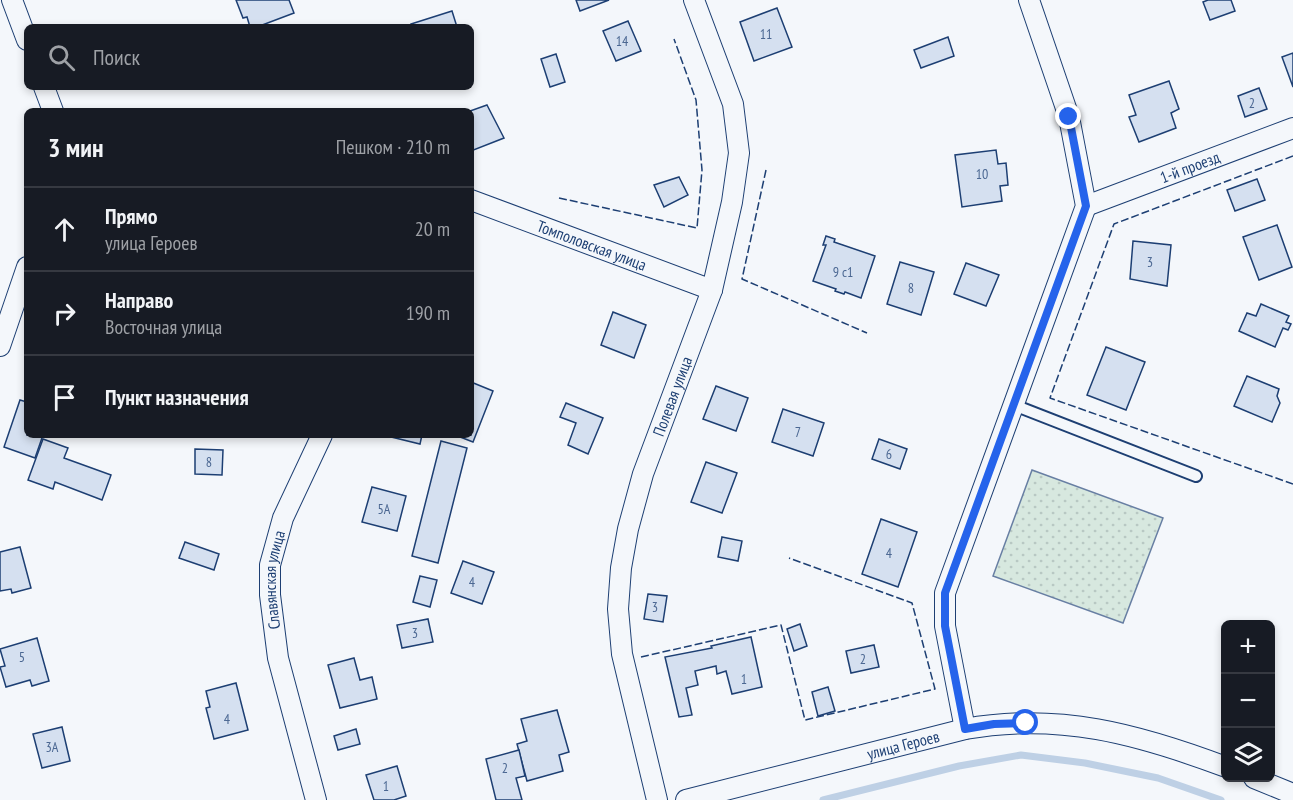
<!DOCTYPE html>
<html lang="ru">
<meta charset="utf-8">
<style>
body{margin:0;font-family:"PT Sans Narrow",sans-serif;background:#20242c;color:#f1f3f6}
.controls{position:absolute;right:18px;bottom:18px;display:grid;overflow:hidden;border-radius:9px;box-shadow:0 3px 9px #0003}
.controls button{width:54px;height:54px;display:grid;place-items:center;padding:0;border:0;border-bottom:2px solid #363941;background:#171b24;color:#f1f3f6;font:30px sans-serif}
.stop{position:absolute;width:18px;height:18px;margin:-14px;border:4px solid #2563eb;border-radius:50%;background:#fff}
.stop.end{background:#2563eb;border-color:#fff;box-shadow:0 2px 6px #0008}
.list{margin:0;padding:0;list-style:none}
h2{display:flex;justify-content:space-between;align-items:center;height:78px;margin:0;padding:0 24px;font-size:26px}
h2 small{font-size:20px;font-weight:400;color:#9ea1a6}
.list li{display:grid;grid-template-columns:39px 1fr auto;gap:18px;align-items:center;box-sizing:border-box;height:84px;padding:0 24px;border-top:2px solid #363941}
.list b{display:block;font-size:22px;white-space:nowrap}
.list p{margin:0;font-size:20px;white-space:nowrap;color:#9ea1a6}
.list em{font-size:20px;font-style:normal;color:#9ea1a6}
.icon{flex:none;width:33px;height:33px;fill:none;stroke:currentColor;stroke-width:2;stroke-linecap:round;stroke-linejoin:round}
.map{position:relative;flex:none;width:1293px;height:800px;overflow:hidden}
.search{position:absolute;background:#171b24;box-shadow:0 3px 9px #0003;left:24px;top:24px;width:450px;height:66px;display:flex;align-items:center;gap:15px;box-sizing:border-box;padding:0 21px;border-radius:9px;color:#9ea1a6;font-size:22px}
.panel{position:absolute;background:#171b24;box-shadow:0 3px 9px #0003;left:24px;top:108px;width:450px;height:330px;border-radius:9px}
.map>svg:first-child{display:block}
</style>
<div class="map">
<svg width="1293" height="800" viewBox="0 0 1293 800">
<defs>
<pattern id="park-dots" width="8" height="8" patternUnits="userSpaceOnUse" patternTransform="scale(1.5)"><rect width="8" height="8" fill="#d7e8df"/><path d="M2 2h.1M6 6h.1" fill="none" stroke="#b8c8c3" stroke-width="1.8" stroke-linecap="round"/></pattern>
</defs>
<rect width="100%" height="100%" fill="#f4f7fb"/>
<path fill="url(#park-dots)" stroke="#687fa3" stroke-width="1.5" d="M 1032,470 L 1163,518 L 1123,623 L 993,576 Z"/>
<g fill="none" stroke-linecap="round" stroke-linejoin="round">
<path stroke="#bed0e5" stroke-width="7" d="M 823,800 L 959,766 L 1021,755 L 1085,763 L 1158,778 L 1221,800"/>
</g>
<g fill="#d5e0f0" stroke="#1d3f73" stroke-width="1.5">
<path d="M 236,0 L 289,0 L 294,13 L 257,27 L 250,27 L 247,17 L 243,18 Z"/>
<path d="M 576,0 L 609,0 L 580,11 Z"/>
<path d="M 1208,0 L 1231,0 L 1235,11 L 1210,20 L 1203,2 Z"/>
<path d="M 777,8 L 792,47 L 754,61 L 740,22 Z"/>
<path d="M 452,11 L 457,27 L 412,27 L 411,24 Z"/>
<path d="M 628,21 L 641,51 L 616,61 L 603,31 Z"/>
<path d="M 948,37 L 954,56 L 921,68 L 914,50 Z"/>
<path d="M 1293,53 L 1293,87 L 1282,57 Z"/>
<path d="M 556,54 L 565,82 L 550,87 L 541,59 Z"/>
<path d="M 1169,81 L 1179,109 L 1171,113 L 1176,128 L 1139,142 L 1129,117 L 1136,115 L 1129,95 Z"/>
<path d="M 1259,88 L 1267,109 L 1245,117 L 1238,96 Z"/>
<path d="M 487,105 L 504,138 L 471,151 L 470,111 Z"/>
<path d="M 996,150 L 998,164 L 1006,163 L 1008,185 L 1000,186 L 1002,201 L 962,207 L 955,155 Z"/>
<path d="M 679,177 L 688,195 L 664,207 L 654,185 Z"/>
<path d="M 1257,179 L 1265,200 L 1235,211 L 1227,190 Z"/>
<path d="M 1277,225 L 1292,267 L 1259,280 L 1243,237 Z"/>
<path d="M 826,236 L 835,239 L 834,242 L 875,256 L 861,298 L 845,292 L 844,294 L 835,291 L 836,289 L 813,281 L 826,245 L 823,245 Z"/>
<path d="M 1133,241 L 1171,245 L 1167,286 L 1130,279 Z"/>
<path d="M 900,262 L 934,272 L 921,315 L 887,304 Z"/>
<path d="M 966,263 L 999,275 L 986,306 L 954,294 Z"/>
<path d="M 1261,304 L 1289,316 L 1286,322 L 1291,324 L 1288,330 L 1283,328 L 1275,347 L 1239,331 L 1247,313 L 1256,316 Z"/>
<path d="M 613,312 L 646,325 L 634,358 L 601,345 Z"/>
<path d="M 1106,347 L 1145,362 L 1126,410 L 1087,395 Z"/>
<path d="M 1247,376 L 1279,389 L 1277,396 L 1280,403 L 1272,422 L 1234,406 Z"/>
<path d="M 471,382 L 493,391 L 473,442 L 455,435 L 471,435 Z"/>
<path d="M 716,386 L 748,398 L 736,431 L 703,419 Z"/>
<path d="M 20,400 L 27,402 L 27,435 L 43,435 L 35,458 L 4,447 Z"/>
<path d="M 566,403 L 603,418 L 588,454 L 568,445 L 576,423 L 560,417 Z"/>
<path d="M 783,409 L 824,423 L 813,456 L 772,442 Z"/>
<path d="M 383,435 L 422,435 L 420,444 Z"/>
<path d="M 43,439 L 68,448 L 64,458 L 111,475 L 102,500 L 55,482 L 53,489 L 28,480 Z"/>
<path d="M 879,439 L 907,449 L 900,469 L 872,459 Z"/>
<path d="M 441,441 L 467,448 L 438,563 L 412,556 Z"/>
<path d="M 195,449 L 223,450 L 222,475 L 195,474 Z"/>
<path d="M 706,462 L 737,473 L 722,513 L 691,502 Z"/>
<path d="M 372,487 L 406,496 L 397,531 L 362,522 Z"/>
<path d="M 881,519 L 917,532 L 898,587 L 862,574 Z"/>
<path d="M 722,537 L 742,541 L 738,561 L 718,557 Z"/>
<path d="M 185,542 L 219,554 L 214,570 L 179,558 Z"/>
<path d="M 20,547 L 31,588 L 12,593 L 11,589 L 0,591 L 0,552 Z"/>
<path d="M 463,561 L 494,572 L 482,604 L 451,593 Z"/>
<path d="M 420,576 L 437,580 L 430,607 L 413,602 Z"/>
<path d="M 648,594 L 667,596 L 663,622 L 644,619 Z"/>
<path d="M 428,619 L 433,642 L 402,648 L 397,625 Z"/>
<path d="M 800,624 L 807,646 L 794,651 L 787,629 Z"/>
<path d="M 751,637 L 762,687 L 732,694 L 726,671 L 717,674 L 716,666 L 695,671 L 698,685 L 686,688 L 692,715 L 679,717 L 665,657 L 712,648 L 711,646 Z"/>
<path d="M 37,638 L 49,681 L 32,686 L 30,680 L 6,687 L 0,667 L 5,666 L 0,649 Z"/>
<path d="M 874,645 L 879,667 L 851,673 L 846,651 Z"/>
<path d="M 354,658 L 360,680 L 372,677 L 377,699 L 340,708 L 328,665 Z"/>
<path d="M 236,683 L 248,730 L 214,739 L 206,708 L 210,707 L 206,691 Z"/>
<path d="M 828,687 L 835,711 L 818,716 L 812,692 Z"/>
<path d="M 557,710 L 569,752 L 559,755 L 563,771 L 527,781 L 517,744 L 527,741 L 521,719 Z"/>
<path d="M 62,727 L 70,761 L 42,768 L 33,734 Z"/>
<path d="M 356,729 L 360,744 L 338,750 L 334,736 Z"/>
<path d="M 519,750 L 525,776 L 516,778 L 522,800 L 496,800 L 486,759 Z"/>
<path d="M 397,766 L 406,796 L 394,800 L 374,800 L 366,775 Z"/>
</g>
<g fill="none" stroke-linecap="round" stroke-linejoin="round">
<defs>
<path id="lane" d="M 1014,405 L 1196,476"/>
<g id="street">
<path d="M 12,0 L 27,40"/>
<path d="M 44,87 L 53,111"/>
<path id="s1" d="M 471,200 L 712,290"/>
<path id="s2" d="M 1086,206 L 1293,128"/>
<path d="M 0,346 L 27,267"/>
<path d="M 965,729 L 945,626 L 945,593 L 1086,206 L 1069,117 L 1029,0"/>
<path d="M 1254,778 L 1293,794"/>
<path id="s3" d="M 316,800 L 278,658 L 270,595 L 270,565 L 283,518 L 322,435"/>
<path id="s4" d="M 657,800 L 622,654 L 618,609 L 621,568 L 628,529 L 643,474 L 712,290 L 732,202 L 739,153 L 733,104 L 694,0"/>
<path id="s5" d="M 686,800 L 965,729 C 1058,712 1138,734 1226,767"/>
</g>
</defs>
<use href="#lane" stroke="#1d3f73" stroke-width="14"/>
<use href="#street" stroke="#1d3f73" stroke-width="22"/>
<use href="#lane" stroke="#f4f7fb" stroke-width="10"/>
<use href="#street" stroke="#f4f7fb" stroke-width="20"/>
<g stroke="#1d3f73" stroke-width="1.5" stroke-dasharray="8 3" stroke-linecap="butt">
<path d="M 1293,156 L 1114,224 L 1050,398 L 1293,484"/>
<path d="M 766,170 L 742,279 L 867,333"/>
<path d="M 559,198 L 697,228 L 702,170 L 696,100 L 674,39"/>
<path d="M 641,657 L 781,625 L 805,720 L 935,689 L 912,603 L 789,558"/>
</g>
</g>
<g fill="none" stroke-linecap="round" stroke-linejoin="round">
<path stroke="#2563eb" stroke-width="8" d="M 1026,723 L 994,724 L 965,729 L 945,626 L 945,593 L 1086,206 L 1069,117"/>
</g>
<g text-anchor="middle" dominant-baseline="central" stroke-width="4.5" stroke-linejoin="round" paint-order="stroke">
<g font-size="14" fill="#4b6792">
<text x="766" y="34">11</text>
<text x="622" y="41">14</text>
<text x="1252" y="103">2</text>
<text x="982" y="174">10</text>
<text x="1150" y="262">3</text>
<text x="843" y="272">9 с1</text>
<text x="911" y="288">8</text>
<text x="798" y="432">7</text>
<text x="889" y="454">6</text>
<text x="209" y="462">8</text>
<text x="384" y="509">5А</text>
<text x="889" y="553">4</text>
<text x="472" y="582">4</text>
<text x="655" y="607">3</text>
<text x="415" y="633">3</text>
<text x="22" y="657">5</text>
<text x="863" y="659">2</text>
<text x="744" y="679">1</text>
<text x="227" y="719">4</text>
<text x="52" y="747">3А</text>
<text x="505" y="768">2</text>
<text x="386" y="786">1</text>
</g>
<g font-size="16" fill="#1d3f73" stroke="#f4f7fb">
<text stroke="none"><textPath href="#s2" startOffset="111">1-й проезд</textPath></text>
<text stroke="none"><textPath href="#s1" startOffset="129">Томполовская улица</textPath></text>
<text stroke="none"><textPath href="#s4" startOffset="416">Полевая улица</textPath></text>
<text stroke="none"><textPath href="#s3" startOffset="226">Славянская улица</textPath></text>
<text stroke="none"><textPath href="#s5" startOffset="224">улица Героев</textPath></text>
</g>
</g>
</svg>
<div class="controls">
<button>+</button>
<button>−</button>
<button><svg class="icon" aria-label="layers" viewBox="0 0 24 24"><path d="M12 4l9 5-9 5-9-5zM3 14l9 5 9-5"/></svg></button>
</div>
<div class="stop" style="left:1026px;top:723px"></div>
<div class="stop end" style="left:1069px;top:117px"></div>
<div class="search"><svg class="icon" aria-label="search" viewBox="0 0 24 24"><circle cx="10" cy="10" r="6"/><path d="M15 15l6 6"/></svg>Поиск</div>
<section class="panel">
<h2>3 мин<small>Пешком · 210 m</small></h2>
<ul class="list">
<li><svg class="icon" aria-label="ahead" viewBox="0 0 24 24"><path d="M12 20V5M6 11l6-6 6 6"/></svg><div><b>Прямо</b><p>улица Героев</p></div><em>20 m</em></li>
<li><svg class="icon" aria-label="right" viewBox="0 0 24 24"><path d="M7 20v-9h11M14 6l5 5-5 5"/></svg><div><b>Направо</b><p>Восточная улица</p></div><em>190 m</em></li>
<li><svg class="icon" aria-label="arrive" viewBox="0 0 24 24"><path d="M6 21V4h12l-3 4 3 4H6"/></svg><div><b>Пункт назначения</b></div></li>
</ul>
</section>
</div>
